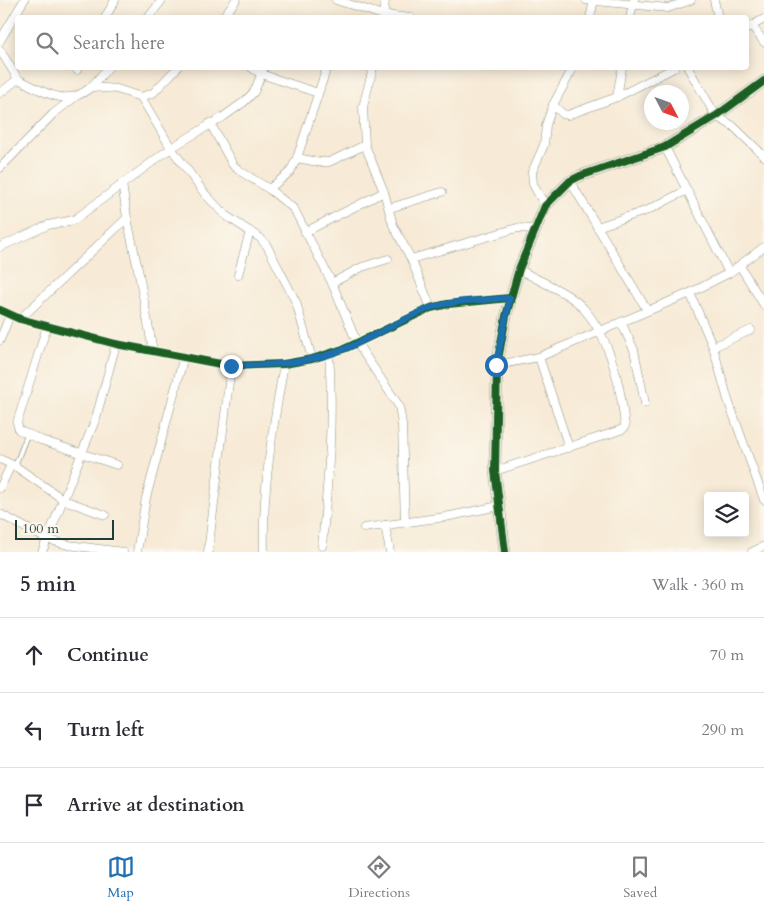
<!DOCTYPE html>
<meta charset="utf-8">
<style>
body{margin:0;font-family:Cardo,serif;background:#f2f2f3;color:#2b2b33}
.controls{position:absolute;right:15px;bottom:15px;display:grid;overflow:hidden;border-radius:5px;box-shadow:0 2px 12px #0003}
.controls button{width:45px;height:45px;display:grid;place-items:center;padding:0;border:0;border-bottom:1px solid #e1e1e2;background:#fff;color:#2b2b33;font:25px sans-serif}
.compass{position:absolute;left:644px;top:85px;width:45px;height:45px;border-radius:50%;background:#fff;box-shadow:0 2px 12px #0003;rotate:131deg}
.scale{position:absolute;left:15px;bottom:12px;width:99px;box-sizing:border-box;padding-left:5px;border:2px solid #1f3d34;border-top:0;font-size:14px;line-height:18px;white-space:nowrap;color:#1f3d34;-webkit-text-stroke:4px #fbf7ec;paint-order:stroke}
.stop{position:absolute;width:15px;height:15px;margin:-11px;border:4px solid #1f6fb2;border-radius:50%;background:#fff}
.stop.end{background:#1f6fb2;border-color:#fff;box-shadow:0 1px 5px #0008}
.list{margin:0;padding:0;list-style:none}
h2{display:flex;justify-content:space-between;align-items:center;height:65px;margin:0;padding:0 20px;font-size:21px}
h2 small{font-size:16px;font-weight:400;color:#7c7c81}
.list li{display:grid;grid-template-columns:32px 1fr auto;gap:15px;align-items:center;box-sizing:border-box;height:75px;padding:0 20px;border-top:1px solid #e1e1e2}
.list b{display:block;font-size:19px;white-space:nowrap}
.list em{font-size:16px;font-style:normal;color:#7c7c81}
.icon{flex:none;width:28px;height:28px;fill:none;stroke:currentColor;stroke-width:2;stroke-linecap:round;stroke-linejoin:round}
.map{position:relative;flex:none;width:764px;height:552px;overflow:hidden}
.search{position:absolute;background:#fff;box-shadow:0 2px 12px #0003;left:15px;right:15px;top:15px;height:55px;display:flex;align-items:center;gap:12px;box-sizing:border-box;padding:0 18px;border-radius:5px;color:#7c7c81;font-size:19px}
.sheet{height:290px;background:#fff}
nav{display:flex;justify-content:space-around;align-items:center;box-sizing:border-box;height:70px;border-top:1px solid #e1e1e2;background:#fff;font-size:14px;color:#7c7c81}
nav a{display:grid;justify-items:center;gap:2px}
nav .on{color:#1f6fb2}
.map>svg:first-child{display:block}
</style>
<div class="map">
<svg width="764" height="552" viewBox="0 0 764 552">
<rect width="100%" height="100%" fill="#fbf7ec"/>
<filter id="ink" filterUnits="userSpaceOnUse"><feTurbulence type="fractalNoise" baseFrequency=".02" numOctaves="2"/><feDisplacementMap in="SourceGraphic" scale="10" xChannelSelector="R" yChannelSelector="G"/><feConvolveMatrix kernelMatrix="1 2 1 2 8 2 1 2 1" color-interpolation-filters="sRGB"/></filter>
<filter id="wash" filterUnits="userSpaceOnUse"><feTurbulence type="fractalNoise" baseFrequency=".0096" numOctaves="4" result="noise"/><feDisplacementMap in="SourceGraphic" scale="20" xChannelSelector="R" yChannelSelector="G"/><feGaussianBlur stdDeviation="1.12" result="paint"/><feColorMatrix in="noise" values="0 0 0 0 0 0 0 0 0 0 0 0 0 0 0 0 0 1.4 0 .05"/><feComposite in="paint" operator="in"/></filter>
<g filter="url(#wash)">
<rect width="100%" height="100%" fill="#f7ead6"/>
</g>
<g filter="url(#ink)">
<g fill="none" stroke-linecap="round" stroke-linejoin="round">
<defs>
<path id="lane" d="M 15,466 L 27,435"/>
<g id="street">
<path d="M 336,0 L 383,15 L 411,18"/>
<path d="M 586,0 L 668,8 L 691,0"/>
<path d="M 714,0 L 718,18"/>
<path d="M 105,18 L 115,0"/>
<path d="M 148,18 L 162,0"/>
<path d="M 222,18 L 236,0"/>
<path d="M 383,18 L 385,0"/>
<path d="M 590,18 L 594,0"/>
<path d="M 630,18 L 634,0"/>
<path d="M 752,26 L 764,42"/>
<path d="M 746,29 L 764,19"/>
<path d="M 0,41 L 24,0"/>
<path d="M 0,50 L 18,79"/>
<path d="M 252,68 L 261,74 L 318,93"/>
<path d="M 373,68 L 363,107 L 365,145 L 384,192 L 393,225 L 411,259 L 431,308"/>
<path d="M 688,68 L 716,116 L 733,126 L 764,156"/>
<path d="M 77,70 L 78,68"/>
<path d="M 91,87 L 108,68"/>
<path d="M 0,93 L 18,79 C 42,91 66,109 91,87 L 117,89 L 141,97 L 153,93 L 177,68"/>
<path d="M 141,97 L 171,148 L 205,194 L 225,215 L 260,238 L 267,246 L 296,302 L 312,359"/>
<path d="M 617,97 L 622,68"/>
<path d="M 553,105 L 563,114 L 568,115 L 617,97 L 674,68"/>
<path d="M 210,123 L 233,165 L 240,171 L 269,189 L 294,209 L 332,283 L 357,343 L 399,406 L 402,424 L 405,522"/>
<path d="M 665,147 L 729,273"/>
<path d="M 297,158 L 318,162 L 329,162 L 365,145"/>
<path d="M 0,168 L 53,114 L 75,97"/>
<path d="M 570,181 L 647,310"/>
<path d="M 122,183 L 127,218 L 139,274 L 153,351"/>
<path d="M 269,189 L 290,172 L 297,158 L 326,70"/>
<path d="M 545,206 L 533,184 L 532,172 L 544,145 L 546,125 L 553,105 L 573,68"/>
<path d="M 390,208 L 442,192"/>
<path d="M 597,227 L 648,210 L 687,190"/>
<path d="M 305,232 L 384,192"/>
<path d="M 0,247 L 48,225 L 74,220 L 171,148 L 223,117 L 244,102 L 254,92 L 264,68"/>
<path d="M 411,259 L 517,228 L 535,229"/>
<path d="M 740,266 L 764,305"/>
<path d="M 238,275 L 250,231"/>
<path d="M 332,283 L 362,267 L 388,259"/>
<path d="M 690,293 L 713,347 L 728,400 L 764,500"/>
<path d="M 0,310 L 20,319 L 116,344 L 231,366 L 284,364 L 312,359 L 346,348 L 431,308 L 448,304 L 510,298"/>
<path d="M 20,319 L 127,218"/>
<path d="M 621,322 L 634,350 L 645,403"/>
<path d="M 47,326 L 17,423 L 19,430 L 41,440 L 117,465"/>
<path d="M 0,340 L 10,315"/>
<path d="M 713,347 L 751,330"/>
<path d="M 539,357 L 569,448"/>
<path d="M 497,365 L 539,357 L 690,293 L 729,273 L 764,247"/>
<path d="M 0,459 L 15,466 L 64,500 L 105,515"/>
<path d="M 495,471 L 606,435 L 623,429 L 625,426 C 621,388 611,339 584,309 C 568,291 539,282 519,269"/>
<path d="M 0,488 L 11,465"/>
<path d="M 0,514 L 47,539 L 68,545 L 123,552"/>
<path d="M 385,525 L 390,552"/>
<path d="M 364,528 L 445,517 L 499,506"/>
<path d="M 322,546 C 328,480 334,420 329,353"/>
<path d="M 42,552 L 96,418 L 116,344"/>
<path d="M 137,552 L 146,498 L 184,356"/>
<path d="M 208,552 L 231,366"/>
<path d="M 264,552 C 262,489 273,427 284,364"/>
<path d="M 752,552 L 764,546"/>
</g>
<path id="secondary" d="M 505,552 L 495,471 L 497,365 L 506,316 L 519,269 L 545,206 L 570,181 L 580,176 L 665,147 L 716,116 L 764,81"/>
</defs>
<use href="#lane" stroke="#8b9485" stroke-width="5.5"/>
<use href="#street" stroke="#8b9485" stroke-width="9"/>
<use href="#secondary" stroke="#8b9485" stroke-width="12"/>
<use href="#lane" stroke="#fff" stroke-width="4"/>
<use href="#street" stroke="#fff" stroke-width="8"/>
<use href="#secondary" stroke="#fff" stroke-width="10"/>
<defs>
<g id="cycleway">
<path d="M 0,310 L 20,319 L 116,344 L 231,366 L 284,364 L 312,359 L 346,348 L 431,308 L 448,304 L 510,298"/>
<path d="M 505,552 L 495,471 L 497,365 L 506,316 L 519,269 L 545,206 L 570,181 L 580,176 L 665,147 L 716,116 L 764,81"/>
</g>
</defs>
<use href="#cycleway" stroke="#fbf7ec" stroke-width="11"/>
<use href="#cycleway" stroke="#1b5e20" stroke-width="8"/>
</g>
</g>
<g fill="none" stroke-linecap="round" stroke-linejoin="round" filter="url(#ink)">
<path stroke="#1f6fb2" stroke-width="6" d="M 231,366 C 272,365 309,364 347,348 C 376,336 402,319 430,308 C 453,300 485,300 510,298 L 496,365"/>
</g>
</svg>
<div class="controls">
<button><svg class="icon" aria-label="layers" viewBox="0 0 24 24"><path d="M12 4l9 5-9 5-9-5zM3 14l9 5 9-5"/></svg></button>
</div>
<svg class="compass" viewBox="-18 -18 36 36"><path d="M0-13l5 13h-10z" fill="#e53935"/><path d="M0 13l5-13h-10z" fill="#7c7c81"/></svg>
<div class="scale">100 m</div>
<div class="stop" style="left:496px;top:365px"></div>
<div class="stop end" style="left:231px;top:366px"></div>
<div class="search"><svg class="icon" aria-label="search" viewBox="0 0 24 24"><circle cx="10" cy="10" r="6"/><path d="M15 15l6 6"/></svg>Search here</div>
</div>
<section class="sheet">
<h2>5 min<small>Walk · 360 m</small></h2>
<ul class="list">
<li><svg class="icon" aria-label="ahead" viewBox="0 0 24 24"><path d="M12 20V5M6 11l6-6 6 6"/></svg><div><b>Continue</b></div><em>70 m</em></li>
<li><svg class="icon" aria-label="left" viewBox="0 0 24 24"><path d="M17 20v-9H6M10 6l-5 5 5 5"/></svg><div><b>Turn left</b></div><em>290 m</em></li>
<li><svg class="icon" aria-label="arrive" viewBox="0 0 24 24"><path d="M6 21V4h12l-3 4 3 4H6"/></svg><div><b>Arrive at destination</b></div></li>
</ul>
</section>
<nav>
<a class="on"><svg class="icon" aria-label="map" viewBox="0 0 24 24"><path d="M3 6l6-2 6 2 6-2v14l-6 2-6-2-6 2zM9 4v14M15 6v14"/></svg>Map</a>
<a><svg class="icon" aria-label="directions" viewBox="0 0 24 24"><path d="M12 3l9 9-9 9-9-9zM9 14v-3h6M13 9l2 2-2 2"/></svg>Directions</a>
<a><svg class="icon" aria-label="saved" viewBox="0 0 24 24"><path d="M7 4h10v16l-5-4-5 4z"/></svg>Saved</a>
</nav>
